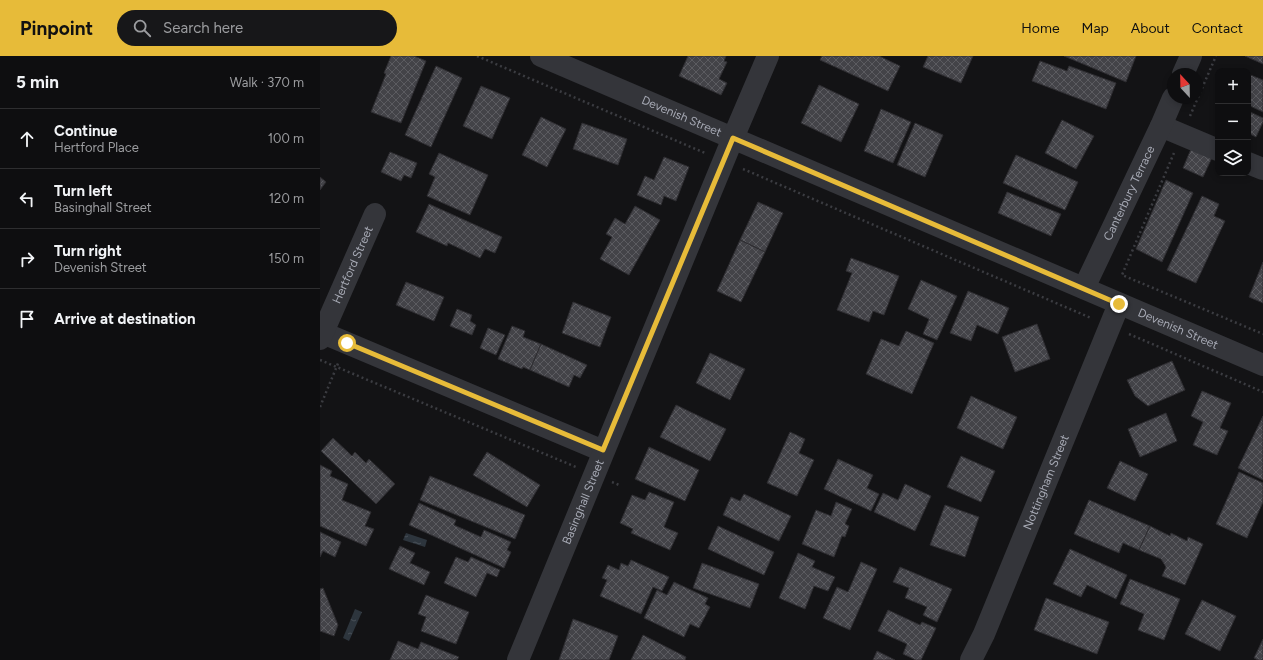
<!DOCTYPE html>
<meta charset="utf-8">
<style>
body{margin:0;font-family:Figtree,sans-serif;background:#171719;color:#f1f3f6}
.controls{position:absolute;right:12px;top:12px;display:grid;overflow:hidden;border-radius:8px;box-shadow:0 2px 6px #0003}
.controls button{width:36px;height:36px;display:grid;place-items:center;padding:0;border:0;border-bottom:1px solid #2e2e30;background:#0e0e10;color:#f1f3f6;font:20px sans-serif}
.compass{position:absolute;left:847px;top:12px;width:36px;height:36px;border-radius:50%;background:#0e0e10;box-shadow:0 2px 6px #0003;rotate:338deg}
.stop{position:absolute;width:12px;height:12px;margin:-9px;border:3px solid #e7bb39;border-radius:50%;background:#fff}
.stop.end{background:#e7bb39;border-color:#fff;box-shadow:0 1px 4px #0008}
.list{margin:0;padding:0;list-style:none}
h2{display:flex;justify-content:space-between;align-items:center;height:52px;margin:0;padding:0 16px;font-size:17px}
h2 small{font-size:13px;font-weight:400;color:#9b9c9f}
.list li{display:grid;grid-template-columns:26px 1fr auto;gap:12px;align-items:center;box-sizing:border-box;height:60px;padding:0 16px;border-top:1px solid #2e2e30}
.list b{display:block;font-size:15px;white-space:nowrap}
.list p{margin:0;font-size:13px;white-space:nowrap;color:#9b9c9f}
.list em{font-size:13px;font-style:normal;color:#9b9c9f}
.icon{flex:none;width:22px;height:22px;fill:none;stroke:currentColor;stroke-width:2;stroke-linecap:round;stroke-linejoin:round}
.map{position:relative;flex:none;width:943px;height:604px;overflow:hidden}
header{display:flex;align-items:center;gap:24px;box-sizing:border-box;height:56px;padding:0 20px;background:#e7bb39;color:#111}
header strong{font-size:19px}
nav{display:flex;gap:22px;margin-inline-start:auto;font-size:14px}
.search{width:280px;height:36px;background:#171719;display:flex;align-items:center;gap:10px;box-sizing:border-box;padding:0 14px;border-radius:22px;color:#9b9c9f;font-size:15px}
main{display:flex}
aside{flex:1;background:#0e0e10}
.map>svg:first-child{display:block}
</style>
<header>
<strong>Pinpoint</strong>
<div class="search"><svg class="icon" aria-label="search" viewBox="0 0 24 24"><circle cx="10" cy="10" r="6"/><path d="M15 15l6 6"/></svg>Search here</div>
<nav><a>Home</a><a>Map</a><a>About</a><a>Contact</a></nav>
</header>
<main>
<aside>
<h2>5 min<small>Walk · 370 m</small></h2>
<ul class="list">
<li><svg class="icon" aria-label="ahead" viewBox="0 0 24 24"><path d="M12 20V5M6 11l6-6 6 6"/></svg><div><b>Continue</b><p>Hertford Place</p></div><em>100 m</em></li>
<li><svg class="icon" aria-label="left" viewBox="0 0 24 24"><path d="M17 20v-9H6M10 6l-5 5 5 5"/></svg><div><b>Turn left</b><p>Basinghall Street</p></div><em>120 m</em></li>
<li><svg class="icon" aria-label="right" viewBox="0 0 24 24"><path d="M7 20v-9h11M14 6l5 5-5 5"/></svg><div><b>Turn right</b><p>Devenish Street</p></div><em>150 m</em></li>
<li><svg class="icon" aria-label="arrive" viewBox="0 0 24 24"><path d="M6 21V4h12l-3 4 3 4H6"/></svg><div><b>Arrive at destination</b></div></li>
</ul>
</aside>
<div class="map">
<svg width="943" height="604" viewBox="0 0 943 604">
<defs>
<pattern id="water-ripples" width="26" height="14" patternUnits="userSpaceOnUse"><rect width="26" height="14" fill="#2d353d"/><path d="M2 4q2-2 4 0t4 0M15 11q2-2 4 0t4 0" fill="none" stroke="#484f57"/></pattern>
<pattern id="building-cross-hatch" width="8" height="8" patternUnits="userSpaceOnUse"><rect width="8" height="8" fill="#434348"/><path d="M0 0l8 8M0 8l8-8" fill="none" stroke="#5b5b60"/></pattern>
</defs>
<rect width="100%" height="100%" fill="#131315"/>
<g fill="url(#water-ripples)">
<path d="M 86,477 L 107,484 L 105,491 L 83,484 Z"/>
<path d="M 35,553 L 42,556 L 29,585 L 23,582 Z"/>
</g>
<g fill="url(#building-cross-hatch)" stroke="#2e2d31">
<path d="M 71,0 L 94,0 L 106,5 L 81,67 L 51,56 L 66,18 L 64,17 Z"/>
<path d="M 368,0 L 406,0 L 404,5 L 407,6 L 399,23 L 407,27 L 401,39 L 359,20 Z"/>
<path d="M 502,0 L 559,0 L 580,10 L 568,35 L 500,4 Z"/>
<path d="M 608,0 L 653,0 L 641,27 L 603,11 Z"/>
<path d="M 744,0 L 816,0 L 806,26 Z"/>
<path d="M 925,0 L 943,0 L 943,8 Z"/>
<path d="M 720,5 L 747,15 L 749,10 L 796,27 L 786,53 L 712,25 Z"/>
<path d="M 116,10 L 142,22 L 111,91 L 85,79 Z"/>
<path d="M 928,18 L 943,24 L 943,56 L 928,49 Z"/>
<path d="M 499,29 L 539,48 L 521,86 L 481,67 Z"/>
<path d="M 161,30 L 190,42 L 172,83 L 143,70 Z"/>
<path d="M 561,53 L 591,66 L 573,107 L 544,95 Z"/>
<path d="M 928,55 L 943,62 L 943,66 L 936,81 L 928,77 Z"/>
<path d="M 221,61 L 246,73 L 227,111 L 202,99 Z"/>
<path d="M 742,64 L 774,80 L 756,113 L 725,97 Z"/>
<path d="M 262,67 L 307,83 L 298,109 L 253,93 Z"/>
<path d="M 595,67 L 623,79 L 605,121 L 577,109 Z"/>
<path d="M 874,86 L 895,95 L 883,121 L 863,112 Z"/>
<path d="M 70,96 L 97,107 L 91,122 L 84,119 L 81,125 L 61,116 Z"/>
<path d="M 119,97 L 168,119 L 150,159 L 107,140 L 115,121 L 109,118 Z"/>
<path d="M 696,99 L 758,126 L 745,154 L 683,127 Z"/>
<path d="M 344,101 L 369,111 L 356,145 L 344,140 L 341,149 L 317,139 L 325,120 L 334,124 Z"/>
<path d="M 0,121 L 6,126 L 0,134 Z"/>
<path d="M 846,124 L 873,137 L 842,206 L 816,193 Z"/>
<path d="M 687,136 L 741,158 L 731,180 L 678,157 Z"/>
<path d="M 882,140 L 899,148 L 894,160 L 905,165 L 876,227 L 847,214 Z"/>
<path d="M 438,146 L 463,157 L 445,196 L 420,184 Z"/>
<path d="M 109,148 L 182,181 L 175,197 L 165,193 L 160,202 L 128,187 L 127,190 L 96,176 Z"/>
<path d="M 315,150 L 340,164 L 309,219 L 280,203 L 292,181 L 286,178 L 295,162 L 305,168 Z"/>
<path d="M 420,184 L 445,196 L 421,246 L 397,235 Z"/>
<path d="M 531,202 L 579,220 L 564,259 L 553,255 L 549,266 L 517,254 L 532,217 L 526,215 Z"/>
<path d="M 943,206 L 943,247 L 929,241 Z"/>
<path d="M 601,224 L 637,240 L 617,284 L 603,278 L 609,263 L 588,253 Z"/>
<path d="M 86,226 L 124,241 L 114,265 L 76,249 Z"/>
<path d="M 648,235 L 689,252 L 678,278 L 657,269 L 651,285 L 630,277 Z"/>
<path d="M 253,246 L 291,261 L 280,291 L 242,277 Z"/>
<path d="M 137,253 L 152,259 L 150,265 L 156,269 L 152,279 L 130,270 Z"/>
<path d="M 717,268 L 730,303 L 695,316 L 682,281 Z"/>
<path d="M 192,270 L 205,275 L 203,281 L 221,288 L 210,314 L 203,311 L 202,313 L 178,303 Z"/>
<path d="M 168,272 L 185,279 L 176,299 L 160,292 Z"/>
<path d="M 586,275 L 614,287 L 592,338 L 546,318 L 561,283 L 579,290 Z"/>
<path d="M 221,288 L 267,309 L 260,322 L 254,319 L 249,331 L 210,314 Z"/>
<path d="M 390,297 L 425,313 L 410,344 L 376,327 Z"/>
<path d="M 852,305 L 865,334 L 828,350 L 815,340 L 807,324 Z"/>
<path d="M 882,335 L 911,347 L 900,372 L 908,375 L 897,399 L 873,389 L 883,366 L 871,360 Z"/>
<path d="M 651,340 L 697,361 L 683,393 L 637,372 Z"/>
<path d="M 356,349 L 406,373 L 390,405 L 340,381 Z"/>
<path d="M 846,357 L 857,385 L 820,401 L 808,373 Z"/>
<path d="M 943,360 L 943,424 L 918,412 Z"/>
<path d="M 470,376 L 485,383 L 479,397 L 494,404 L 477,440 L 447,427 Z"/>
<path d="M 13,382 L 32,400 L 35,396 L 46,407 L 49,403 L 75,428 L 56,448 L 1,395 Z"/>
<path d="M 329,391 L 379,414 L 365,445 L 315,423 Z"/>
<path d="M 167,396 L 220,429 L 207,451 L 153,419 Z"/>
<path d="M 641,400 L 675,415 L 661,446 L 627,431 Z"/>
<path d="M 518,403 L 553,419 L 547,432 L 559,438 L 551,455 L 504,433 Z"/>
<path d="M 800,405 L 828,418 L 815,445 L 787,432 Z"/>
<path d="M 0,409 L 12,415 L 10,420 L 28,428 L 22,444 L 51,456 L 45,470 L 54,473 L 46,490 L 0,470 Z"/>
<path d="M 919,416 L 943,427 L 943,446 L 927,482 L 896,468 Z"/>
<path d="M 110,420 L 205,459 L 195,483 L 100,444 Z"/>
<path d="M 585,428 L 611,440 L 595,475 L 554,456 L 563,437 L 578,444 Z"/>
<path d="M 329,436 L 354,446 L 344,471 L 358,477 L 350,494 L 311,477 L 313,473 L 300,467 L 312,439 L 325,444 Z"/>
<path d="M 424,438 L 471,460 L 459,485 L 403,459 L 411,441 L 420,445 Z"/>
<path d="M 769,444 L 830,470 L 819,494 L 803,487 L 799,497 L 754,478 Z"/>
<path d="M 516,446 L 532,453 L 525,468 L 529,470 L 525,481 L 522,480 L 514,501 L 482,488 L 496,454 L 511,460 Z"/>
<path d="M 99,447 L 136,464 L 134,469 L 161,481 L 164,474 L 191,486 L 187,494 L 191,496 L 184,512 L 89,469 Z"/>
<path d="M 625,449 L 659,461 L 645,501 L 610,489 Z"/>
<path d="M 398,470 L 454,496 L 444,519 L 388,493 Z"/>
<path d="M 830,470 L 850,480 L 851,477 L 867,485 L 868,481 L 883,488 L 865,529 L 842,520 L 846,511 L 841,503 L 819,494 Z"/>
<path d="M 0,476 L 21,486 L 15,501 L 3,495 L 0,501 Z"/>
<path d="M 80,490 L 95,497 L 90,507 L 110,516 L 104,529 L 69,513 Z"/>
<path d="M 750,493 L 807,519 L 796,543 L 767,529 L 761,541 L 733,528 Z"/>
<path d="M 478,497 L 495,505 L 492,511 L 515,521 L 508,535 L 494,530 L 485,553 L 459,542 Z"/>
<path d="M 136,501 L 148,506 L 151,501 L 180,514 L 177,521 L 167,517 L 156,541 L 124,527 Z"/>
<path d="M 311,504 L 349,521 L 342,535 L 333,531 L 321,558 L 280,540 L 287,524 L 282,522 L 288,509 L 299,514 L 301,507 L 308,510 Z"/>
<path d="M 541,506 L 557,513 L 530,574 L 503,562 L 517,531 L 528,536 Z"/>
<path d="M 382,507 L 439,528 L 430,552 L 373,532 Z"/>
<path d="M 580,511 L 632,533 L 617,566 L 603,559 L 607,551 L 585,542 L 589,532 L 573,526 Z"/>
<path d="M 810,523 L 860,543 L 844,584 L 818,574 L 824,558 L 800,548 Z"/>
<path d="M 354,526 L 388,542 L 385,548 L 390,551 L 379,572 L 370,568 L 364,581 L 324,562 L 337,534 L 347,539 Z"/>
<path d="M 3,532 L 18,569 L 14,580 L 0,575 L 0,533 Z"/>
<path d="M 106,539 L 149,556 L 136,588 L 101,575 L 106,561 L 98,558 Z"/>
<path d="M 726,542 L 789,566 L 777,598 L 714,574 Z"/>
<path d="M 882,544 L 916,560 L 900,595 L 865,578 Z"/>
<path d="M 568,554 L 600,569 L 602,566 L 616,572 L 601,604 L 596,604 L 583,598 L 587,588 L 558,575 Z"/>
<path d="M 253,563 L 298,580 L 289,604 L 239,604 Z"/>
<path d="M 323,579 L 366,601 L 365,604 L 311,604 Z"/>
<path d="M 943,583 L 943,604 L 938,604 L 934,602 Z"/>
<path d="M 78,585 L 98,593 L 101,586 L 139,601 L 137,604 L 70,604 Z"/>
<path d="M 557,595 L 575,604 L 553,604 Z"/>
</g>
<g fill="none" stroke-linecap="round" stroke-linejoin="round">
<g stroke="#3b3c41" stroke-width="2.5" stroke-dasharray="2 3" stroke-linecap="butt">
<path d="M 157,0 L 385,97"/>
<path d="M 870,60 L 896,0"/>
<path d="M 854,97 L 802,219 L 943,278"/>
<path d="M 423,113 L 771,262"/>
<path d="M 809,278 L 943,336"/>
<path d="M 0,304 L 256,411"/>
<path d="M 0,351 L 19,305"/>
<path d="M 292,426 L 299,429"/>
</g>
<g stroke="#34353a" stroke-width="22">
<path id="s1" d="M 221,0 L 943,309"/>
<path d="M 863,18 L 871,0"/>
<path d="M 841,70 L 898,94"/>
<path d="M 928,107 L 943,113"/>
<path id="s2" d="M 764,232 L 841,70 L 853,42"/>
<path d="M 3,277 L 283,395"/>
<path id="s3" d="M 0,283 L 55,158"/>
<path id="s4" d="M 198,604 L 413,82 L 448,0"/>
<path id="s5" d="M 651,604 L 664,578 L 799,248"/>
</g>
</g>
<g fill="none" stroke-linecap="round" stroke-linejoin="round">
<path stroke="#e7bb39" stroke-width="5" d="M 27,287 L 283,394 L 413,82 L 799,248"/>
</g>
<g text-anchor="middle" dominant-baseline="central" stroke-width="3" stroke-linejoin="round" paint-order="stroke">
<g font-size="12" fill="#a6a9b4" stroke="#0e0e10">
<text stroke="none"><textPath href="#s1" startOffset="153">Devenish Street</textPath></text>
<text stroke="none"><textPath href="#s2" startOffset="105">Canterbury Terrace</textPath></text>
<text stroke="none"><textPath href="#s3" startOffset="81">Hertford Street</textPath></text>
<text stroke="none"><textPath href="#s1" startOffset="693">Devenish Street</textPath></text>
<text stroke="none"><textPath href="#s5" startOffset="193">Nottingham Street</textPath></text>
<text stroke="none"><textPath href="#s4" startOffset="171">Basinghall Street</textPath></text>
</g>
</g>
</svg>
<div class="controls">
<button>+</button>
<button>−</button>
<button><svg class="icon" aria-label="layers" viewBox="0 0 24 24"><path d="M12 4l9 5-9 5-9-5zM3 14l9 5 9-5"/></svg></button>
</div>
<svg class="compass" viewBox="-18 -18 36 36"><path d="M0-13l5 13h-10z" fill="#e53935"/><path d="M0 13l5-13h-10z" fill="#9b9c9f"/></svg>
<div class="stop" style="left:27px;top:287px"></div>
<div class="stop end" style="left:799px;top:248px"></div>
</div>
</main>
